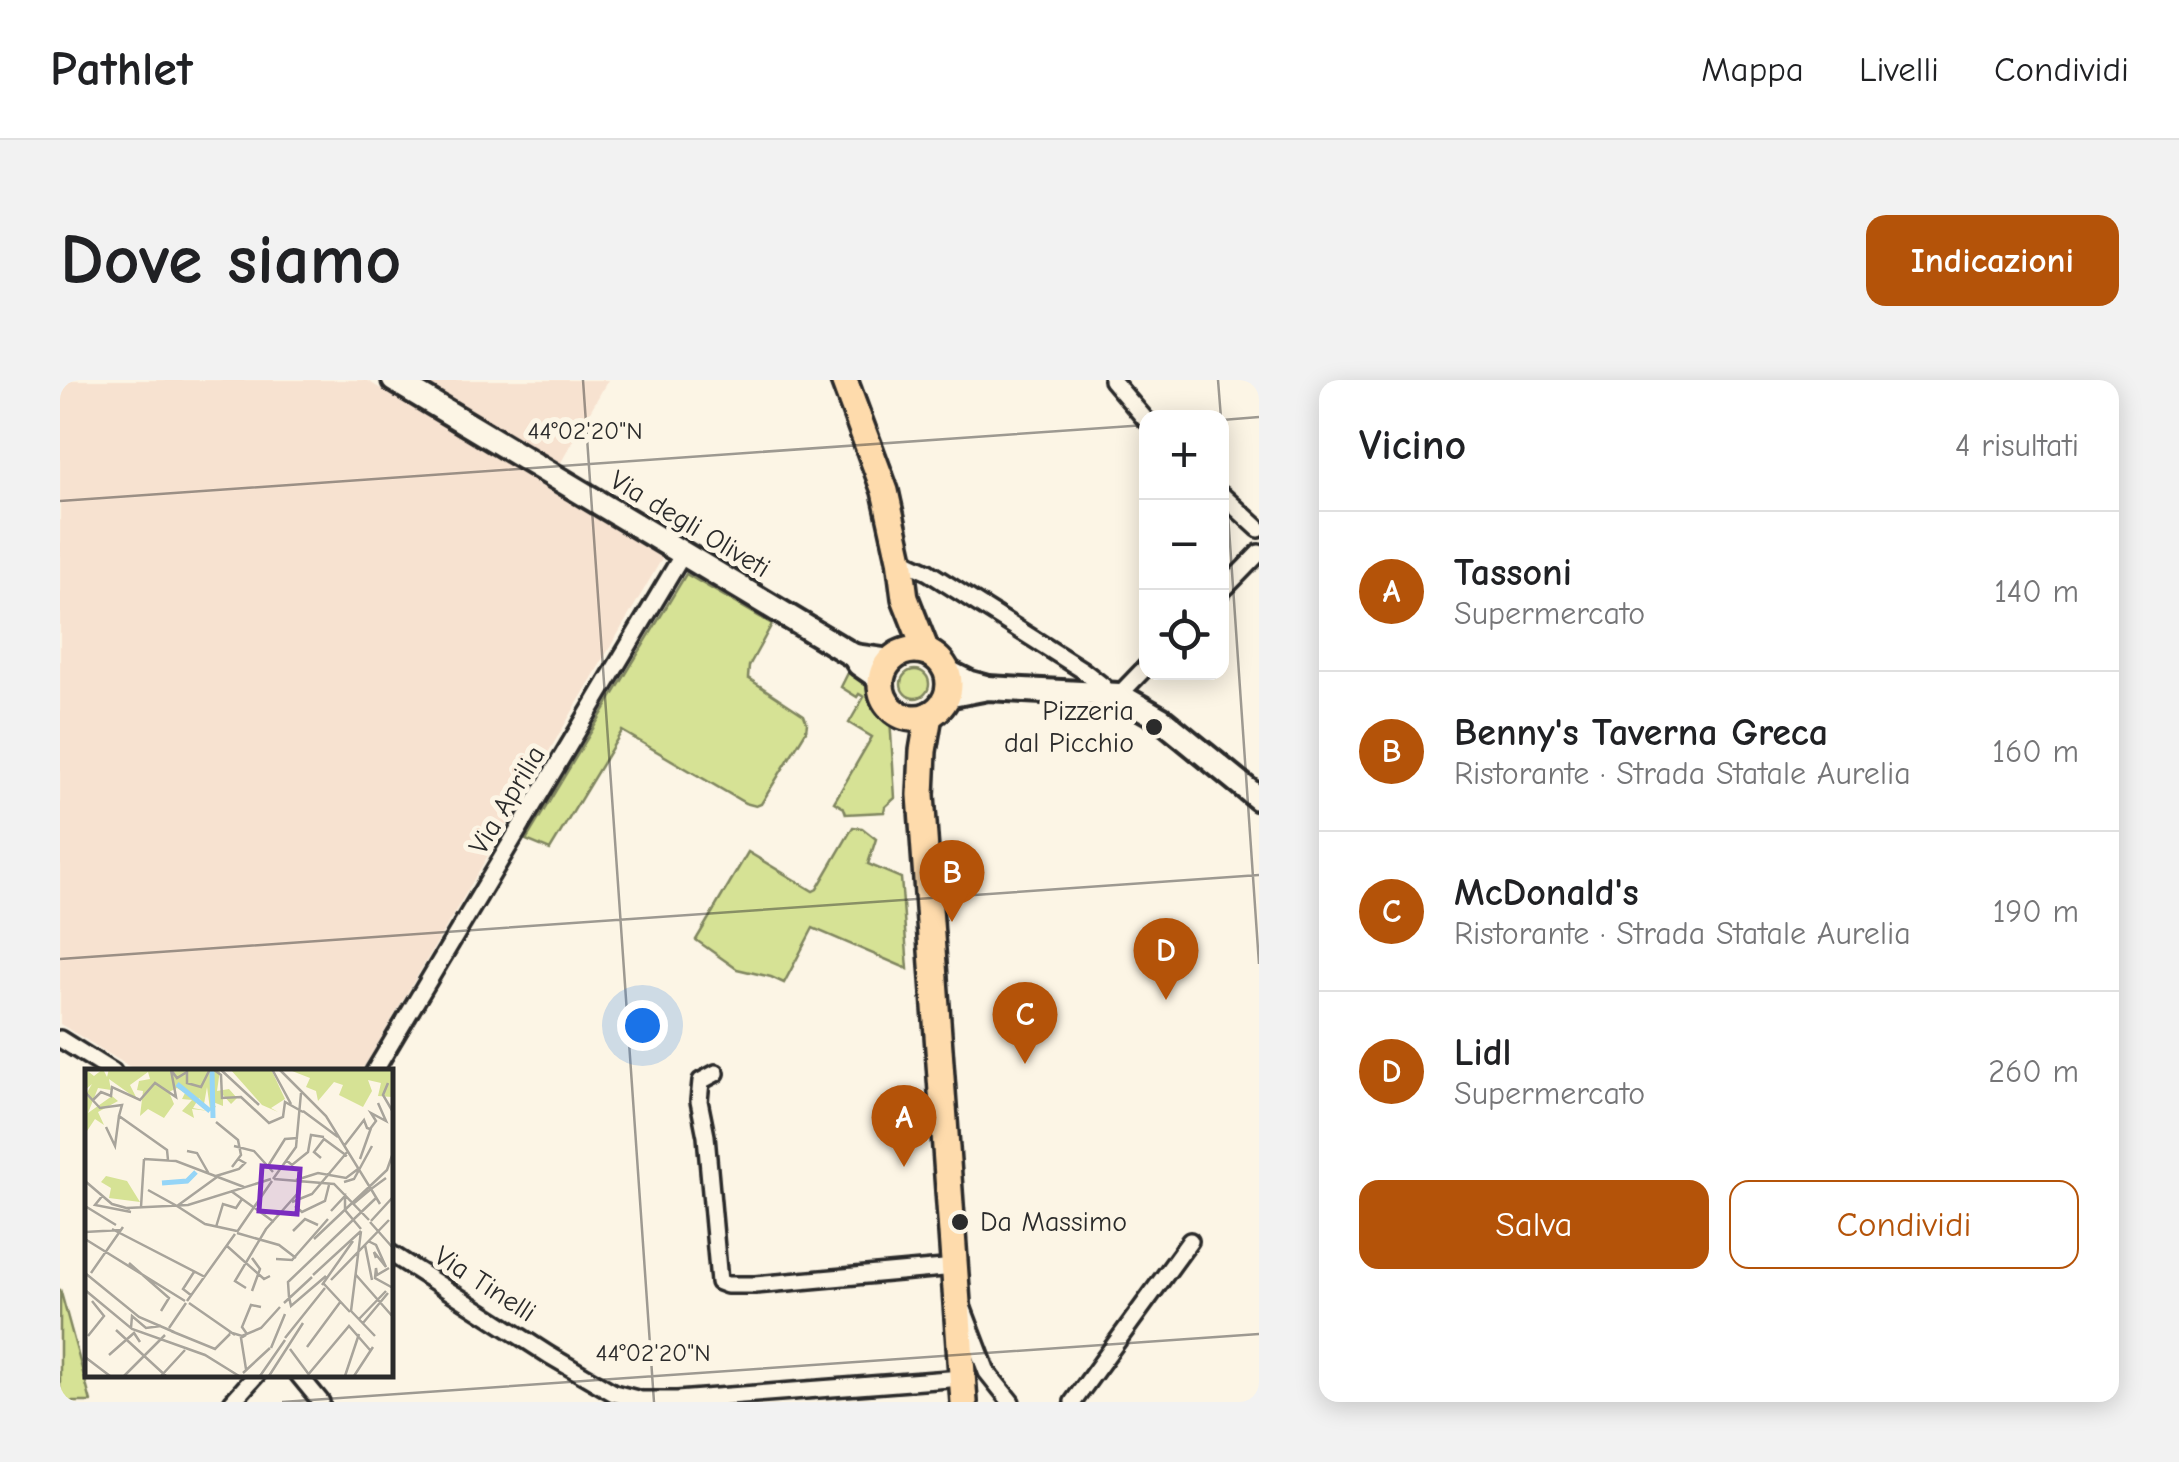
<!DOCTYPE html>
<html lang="it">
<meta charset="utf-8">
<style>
body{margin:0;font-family:"Comic Neue",sans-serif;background:#f2f2f2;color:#202124}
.controls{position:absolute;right:30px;top:30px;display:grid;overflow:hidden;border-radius:20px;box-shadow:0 5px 25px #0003}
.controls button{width:90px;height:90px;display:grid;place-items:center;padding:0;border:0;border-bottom:2px solid #e0e0e0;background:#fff;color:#202124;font:50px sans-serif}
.you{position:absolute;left:582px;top:645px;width:35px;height:35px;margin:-25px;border:8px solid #fff;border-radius:50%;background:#1a73e8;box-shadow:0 0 0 15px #1a73e833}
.badge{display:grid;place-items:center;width:65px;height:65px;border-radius:50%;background:#b45309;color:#fff;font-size:32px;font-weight:700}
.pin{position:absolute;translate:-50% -82px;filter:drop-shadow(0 2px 5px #0008)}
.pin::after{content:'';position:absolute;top:52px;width:35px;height:30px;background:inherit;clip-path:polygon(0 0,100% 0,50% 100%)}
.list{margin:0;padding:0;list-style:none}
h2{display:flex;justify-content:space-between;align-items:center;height:130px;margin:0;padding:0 40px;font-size:42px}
h2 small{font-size:32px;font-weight:400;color:#757577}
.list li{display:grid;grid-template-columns:65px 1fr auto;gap:30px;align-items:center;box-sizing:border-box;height:160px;padding:0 40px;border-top:2px solid #e0e0e0}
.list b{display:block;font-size:38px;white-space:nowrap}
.list p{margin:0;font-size:32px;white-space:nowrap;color:#757577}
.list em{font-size:32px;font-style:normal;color:#757577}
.actions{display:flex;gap:20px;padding:30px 40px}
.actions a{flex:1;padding:22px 0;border:2px solid #b45309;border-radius:20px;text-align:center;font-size:35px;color:#b45309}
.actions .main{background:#b45309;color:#fff}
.icon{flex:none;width:55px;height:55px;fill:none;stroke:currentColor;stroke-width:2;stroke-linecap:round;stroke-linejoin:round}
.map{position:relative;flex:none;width:1199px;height:1022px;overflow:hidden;border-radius:20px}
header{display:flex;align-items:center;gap:60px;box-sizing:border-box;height:140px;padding:0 50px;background:#fff;border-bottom:2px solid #e0e0e0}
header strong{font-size:48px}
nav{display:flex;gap:55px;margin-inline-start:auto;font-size:35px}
.intro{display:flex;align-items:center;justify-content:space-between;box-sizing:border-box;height:240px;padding:0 60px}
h1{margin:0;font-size:70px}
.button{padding:25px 45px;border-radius:20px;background:#b45309;color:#fff;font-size:35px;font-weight:700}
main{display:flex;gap:60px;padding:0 60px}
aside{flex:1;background:#fff;border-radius:20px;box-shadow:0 5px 25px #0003}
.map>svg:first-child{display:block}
</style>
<header>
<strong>Pathlet</strong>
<nav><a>Mappa</a><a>Livelli</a><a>Condividi</a></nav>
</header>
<div class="intro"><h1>Dove siamo</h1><a class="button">Indicazioni</a></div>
<main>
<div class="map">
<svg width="1199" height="1022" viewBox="0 0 1199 1022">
<rect width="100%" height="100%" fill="#fcf5e5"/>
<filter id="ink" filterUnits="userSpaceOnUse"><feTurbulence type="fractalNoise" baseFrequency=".01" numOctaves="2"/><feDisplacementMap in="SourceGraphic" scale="20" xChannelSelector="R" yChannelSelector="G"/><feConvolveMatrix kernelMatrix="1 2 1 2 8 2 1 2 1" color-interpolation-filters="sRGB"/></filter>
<g filter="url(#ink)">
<g fill="#f7e2d0">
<path d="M 6,0 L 306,0 L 603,177 L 301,692 L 78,692 L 0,644 L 0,9 Z"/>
<path d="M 360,0 L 548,0 L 500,84 Z"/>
</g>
<g fill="#d6e295" stroke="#808660" stroke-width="2.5">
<path d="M 626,194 L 712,244 L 689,286 L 688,298 L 744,335 L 747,343 L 746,351 L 701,424 L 696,426 L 685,423 L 562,351 L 490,470 L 466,460 Z"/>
<path d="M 790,289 L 811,302 L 820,328 L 830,337 L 835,418 L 825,427 L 824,432 L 786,434 L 784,428 L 774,422 L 812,357 L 789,343 L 804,317 L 799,314 L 797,317 L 781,307 Z"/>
<circle cx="855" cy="304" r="14"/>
<path d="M 793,447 L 802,448 L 816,459 L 808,484 L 841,498 L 848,589 L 753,548 L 724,603 L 711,597 L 677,589 L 636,560 L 688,472 L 753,511 L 757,509 Z"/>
<path d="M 0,909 L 31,1022 L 0,1022 Z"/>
</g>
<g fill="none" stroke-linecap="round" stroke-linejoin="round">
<defs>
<g id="street">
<path d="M 1052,0 L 1086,40"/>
<path d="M 1162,115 L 1199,149"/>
<path d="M 840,179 L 868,192 L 1021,289 L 1043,306 L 1050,315"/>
<path d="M 1162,211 L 1199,173"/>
<path d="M 1059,315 L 1086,287"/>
<path d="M 0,659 L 53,692"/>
<path d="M 314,692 L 623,174"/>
<path d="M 656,693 L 641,701 L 639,721 L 646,756 L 659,902 L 667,905 L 695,905 L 895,887"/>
<path d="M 330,873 L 489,975 L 554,1013 L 581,1020 L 617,1020 L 902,998"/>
<path d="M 903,929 L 927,992 L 951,1022"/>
<path d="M 238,994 L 261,1022"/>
<path d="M 172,1022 L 197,994"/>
<path d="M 1013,1022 L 1130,861"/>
</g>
<g id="secondary">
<path d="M 334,0 L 794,276 L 799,284 L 822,300"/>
<path d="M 794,276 L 830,281"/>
<path d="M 888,292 L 910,303 L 925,307"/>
<path d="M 887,316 L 928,308 L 1059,315 L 1101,339 L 1199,419"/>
</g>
<g id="primary">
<path d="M 784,0 L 825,111 L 840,179 L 845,218 L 866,271"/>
<circle cx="855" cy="304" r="34"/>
<path d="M 869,335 L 863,371 L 861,415 L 904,1022"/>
</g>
</defs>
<use href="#street" stroke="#2b2b2b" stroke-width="22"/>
<use href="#secondary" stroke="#2b2b2b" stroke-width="30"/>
<use href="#primary" stroke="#2b2b2b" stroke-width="32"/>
<use href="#street" stroke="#fcf5e5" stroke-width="15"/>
<use href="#secondary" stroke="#fcf5e5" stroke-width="22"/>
<use href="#primary" stroke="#fedbac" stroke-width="25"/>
</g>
</g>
<path fill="none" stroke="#2b2b2b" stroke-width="2.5" stroke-opacity="0.45" d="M 523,0 L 594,1022M 1158,0 L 1161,38M 1162,40 L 1199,37M 1162,47 L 1199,584M 0,121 L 1086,45M 0,579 L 1199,495M 222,1022 L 1199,954"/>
<g fill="#2b2b2b" stroke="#fcf5e5" stroke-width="4">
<circle cx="1094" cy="347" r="10"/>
<circle cx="900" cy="842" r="10"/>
</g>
<g text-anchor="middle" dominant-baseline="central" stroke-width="10" stroke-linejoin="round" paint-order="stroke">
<g font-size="28" fill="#2b2b2b" stroke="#fcf5e5">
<text transform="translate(630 144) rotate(31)">Via degli Oliveti</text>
<text transform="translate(447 420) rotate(-59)">Via Aprilia</text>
<text transform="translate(425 904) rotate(33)">Via Tinelli</text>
</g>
<g font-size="28" fill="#2b2b2b" stroke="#fcf5e5" text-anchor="end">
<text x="1074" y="331">Pizzeria<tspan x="1074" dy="32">dal Picchio</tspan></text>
<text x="920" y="842" text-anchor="start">Da Massimo</text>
</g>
</g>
<g transform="translate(25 689)">
<rect width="308" height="308" fill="#fcf5e5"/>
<path d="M 0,0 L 9,7 L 18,0 L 22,8 L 24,0 L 135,1 L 132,22 L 144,20 L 152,29 L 146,35 L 138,26 L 138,37 L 128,33 L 131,38 L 125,40 L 122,18 L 119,35 L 114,29 L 108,39 L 124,42 L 107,40 L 109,49 L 97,42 L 107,31 L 97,30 L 100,24 L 92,19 L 84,23 L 89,35 L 79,49 L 63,40 L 55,47 L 58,22 L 52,21 L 54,12 L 65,10 L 63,3 L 45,16 L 52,30 L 24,10 L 26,21 L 13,19 L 3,44 L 27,27 L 33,32 L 13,43 L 19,56 L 10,50 L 0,65 L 0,27 L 7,15 L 0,21 ZM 145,0 L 186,0 L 200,30 L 186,39 L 193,43 L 177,36 ZM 307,0 L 307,28 L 293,27 L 296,14 L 283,11 L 287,22 L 278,38 L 254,26 L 258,16 L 249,13 L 233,32 L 231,22 L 221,18 L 225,9 L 207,2 ZM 21,107 L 42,112 L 55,133 L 24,129 L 26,119 L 16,113 Z" fill="#d6e295"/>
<path fill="none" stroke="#95d5f7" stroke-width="5" d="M 127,2 L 128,49M 92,15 L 125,42M 77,114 L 102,112 L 111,103"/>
<path fill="none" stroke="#a8a49b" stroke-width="2.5" d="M 128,0 L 136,6 L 137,29 L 156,28 L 184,54 L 198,48 L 200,33 L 218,43M 135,0 L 174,36M 187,0 L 206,35M 194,0 L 241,47 L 286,120 L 268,135M 303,14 L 298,26 L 308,43M 0,23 L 15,39 L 37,36 L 34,47 L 82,81 L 83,91M 8,31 L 16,23 L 26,27 L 27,18 L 55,31 L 70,14 L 91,28 L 86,1 L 92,9 L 102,3 L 102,14 L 116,18 L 125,0M 218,42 L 253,68M 131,53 L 153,71 L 156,86 L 147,98M 21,58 L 30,77 L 34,47M 149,77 L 169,82 L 188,103M 259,77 L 279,51 L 282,59 L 285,60 L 291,52 L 286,44 L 301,52 L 293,34M 102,82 L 112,84 L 124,105M 236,89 L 229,83 L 239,70 L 262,87M 59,90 L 91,92 L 159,118M 275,90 L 286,59M 201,91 L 207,96 L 223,83 L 226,66 L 239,68M 183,97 L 200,70 L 213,69M 131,107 L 154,100 L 160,94 L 153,90M 188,110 L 211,78 L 216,24M 189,110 L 249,115 L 284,151M 211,111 L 233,104 L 261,109 L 273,100M 0,112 L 27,135 L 45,140M 259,113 L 269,110 L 287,77M 63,121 L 92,137 L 132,108M 146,122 L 189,153M 18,126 L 10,136 L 46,143M 207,133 L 227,125 L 263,82M 295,135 L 286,120 L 301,109M 0,137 L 31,156M 92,137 L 120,155 L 152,162M 210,137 L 217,143 L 240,132 L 244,116M 56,138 L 59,90M 42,139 L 103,136 L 186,110M 246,142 L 260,127 L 260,141 L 276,160M 286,152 L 308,128M 285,153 L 308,179M 131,158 L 138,135 L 151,139 L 157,130M 27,160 L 120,208M 208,162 L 220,150 L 233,156M 0,163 L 36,161M 152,163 L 187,112M 152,164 L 194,176 L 211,189M 0,170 L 100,232M 229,170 L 302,101 L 308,84M 283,172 L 291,176 L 301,198 L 289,183 L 291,189M 280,176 L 287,211M 142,177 L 179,210 L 185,207M 167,189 L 175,200 L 167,222M 191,190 L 207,191 L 243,150M 44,194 L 84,229 L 76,242M 304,199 L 292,206 L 291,199 L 290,209 L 308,219M 0,204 L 54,248 L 89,263M 6,204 L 38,158M 228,206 L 276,162M 271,206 L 308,248M 246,211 L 304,151M 239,215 L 265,243M 237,216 L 268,172M 161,219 L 150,212 L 181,160 L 213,124 L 214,111M 0,221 L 47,260 L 120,286 L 154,307M 107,227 L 98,220 L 109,203M 204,228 L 203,213 L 291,129M 204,228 L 206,237 L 241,207M 102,232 L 150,165M 104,234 L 150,266M 199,234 L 227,208M 266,242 L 276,162M 266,242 L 290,267M 274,250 L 301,222M 278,254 L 303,224M 46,259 L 47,247 L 61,259 L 76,257M 84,259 L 101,234M 31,261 L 81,307M 86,262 L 130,280 L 145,265M 144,263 L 157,267 L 176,259 L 195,238M 162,265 L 157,258 L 166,236 L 176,238M 3,267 L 19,247 L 7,232M 200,269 L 240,219M 222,278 L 256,232M 186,279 L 200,245M 205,280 L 225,307M 24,286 L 49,264 L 55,273M 0,288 L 25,307M 161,300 L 156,269 L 161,266M 158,304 L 185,279M 39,307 L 80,266M 76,307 L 100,281M 175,307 L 200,271M 184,307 L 218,254M 222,307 L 264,257 L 285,281M 260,307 L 274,265M 269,307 L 288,278"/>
<path fill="#7b2cbf" fill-opacity="0.15" stroke="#7b2cbf" stroke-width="5" d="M 177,97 L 215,100 L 212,145 L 174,142 Z"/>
<rect width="308" height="308" fill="none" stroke="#2b2b2b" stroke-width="5"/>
</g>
<g font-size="25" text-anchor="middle" fill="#2b2b2b" stroke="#fcf5e5" stroke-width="10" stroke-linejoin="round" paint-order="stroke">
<text x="525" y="59">44°02'20"N</text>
<text x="593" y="981">44°02'20"N</text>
</g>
</svg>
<div class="controls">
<button>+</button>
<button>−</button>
<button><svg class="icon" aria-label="locate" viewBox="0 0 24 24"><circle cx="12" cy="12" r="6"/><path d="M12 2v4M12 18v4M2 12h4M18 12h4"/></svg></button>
</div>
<div class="you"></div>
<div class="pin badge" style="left:844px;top:787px">A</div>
<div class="pin badge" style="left:892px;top:542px">B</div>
<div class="pin badge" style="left:965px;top:684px">C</div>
<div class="pin badge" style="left:1106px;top:620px">D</div>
</div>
<aside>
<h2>Vicino<small>4 risultati</small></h2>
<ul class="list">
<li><span class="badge">A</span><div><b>Tassoni</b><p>Supermercato</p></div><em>140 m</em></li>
<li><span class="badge">B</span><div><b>Benny's Taverna Greca</b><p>Ristorante · Strada Statale Aurelia</p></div><em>160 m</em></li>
<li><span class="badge">C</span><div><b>McDonald's</b><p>Ristorante · Strada Statale Aurelia</p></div><em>190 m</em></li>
<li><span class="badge">D</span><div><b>Lidl</b><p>Supermercato</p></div><em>260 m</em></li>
</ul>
<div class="actions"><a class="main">Salva</a><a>Condividi</a></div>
</aside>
</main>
